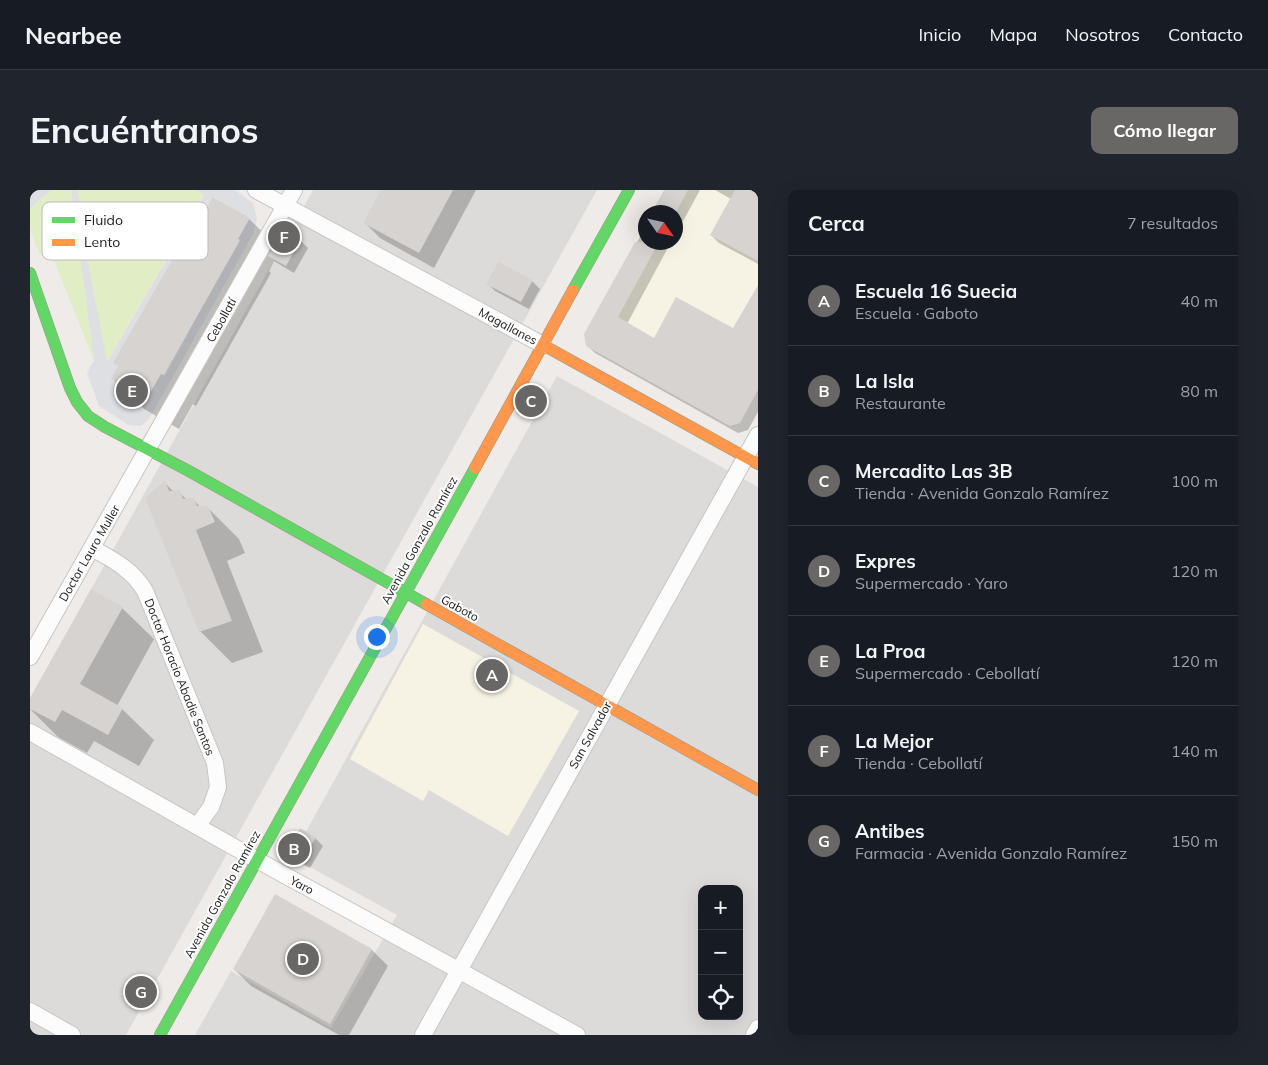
<!DOCTYPE html>
<html lang="es">
<meta charset="utf-8">
<style>
body{margin:0;font-family:Mulish,sans-serif;background:#20242c;color:#f1f3f6}
.controls{position:absolute;right:15px;bottom:15px;display:grid;overflow:hidden;border-radius:10px;box-shadow:0 5px 20px #0002}
.controls button{width:45px;height:45px;display:grid;place-items:center;padding:0;border:0;border-bottom:1px solid #363941;background:#171b24;color:#f1f3f6;font:25px sans-serif}
.compass{position:absolute;left:608px;top:15px;width:45px;height:45px;border-radius:50%;background:#171b24;box-shadow:0 5px 20px #0002;rotate:124deg}
.you{position:absolute;left:346px;top:446px;width:18px;height:18px;margin:-12px;border:4px solid #fff;border-radius:50%;background:#1a73e8;box-shadow:0 0 0 8px #1a73e833}
.badge{display:grid;place-items:center;width:32px;height:32px;border-radius:50%;background:#686766;color:#fff;font-size:16px;font-weight:700}
.pin{position:absolute;translate:-50% -50%;border:2px solid #fff;box-shadow:0 1px 5px #0006}
.list{margin:0;padding:0;list-style:none}
h2{display:flex;justify-content:space-between;align-items:center;height:65px;margin:0;padding:0 20px;font-size:21px}
h2 small{font-size:16px;font-weight:400;color:#9ea1a6}
.list li{display:grid;grid-template-columns:32px 1fr auto;gap:15px;align-items:center;box-sizing:border-box;height:90px;padding:0 20px;border-top:1px solid #363941}
.list b{display:block;font-size:19px;white-space:nowrap}
.list p{margin:0;font-size:16px;white-space:nowrap;color:#9ea1a6}
.list em{font-size:16px;font-style:normal;color:#9ea1a6}
.icon{flex:none;width:28px;height:28px;fill:none;stroke:currentColor;stroke-width:2;stroke-linecap:round;stroke-linejoin:round}
.map{position:relative;flex:none;width:728px;height:845px;overflow:hidden;border-radius:10px}
header{display:flex;align-items:center;gap:30px;box-sizing:border-box;height:70px;padding:0 25px;background:#171b24;border-bottom:1px solid #363941}
header strong{font-size:24px}
nav{display:flex;gap:28px;margin-inline-start:auto;font-size:18px}
.intro{display:flex;align-items:center;justify-content:space-between;box-sizing:border-box;height:120px;padding:0 30px}
h1{margin:0;font-size:35px}
.button{padding:12px 22px;border-radius:10px;background:#686766;color:#fff;font-size:18px;font-weight:700}
main{display:flex;gap:30px;padding:0 30px}
aside{flex:1;background:#171b24;border-radius:10px;box-shadow:0 5px 20px #0002}
.map>svg:first-child{display:block}
</style>
<header>
<strong>Nearbee</strong>
<nav><a>Inicio</a><a>Mapa</a><a>Nosotros</a><a>Contacto</a></nav>
</header>
<div class="intro"><h1>Encuéntranos</h1><a class="button">Cómo llegar</a></div>
<main>
<div class="map">
<svg width="728" height="845" viewBox="0 0 728 845">
<rect width="100%" height="100%" fill="#eeebe8"/>
<g fill="#dddbda" fill-rule="evenodd">
<path d="M 283,0 L 567,0 L 96,845 L 0,845 L 0,509 Z"/>
<path d="M 527,186 L 728,297 L 728,845 L 165,845 L 201,781 L 301,838 L 367,725 L 262,667 ZM 672,699 L 709,699 L 709,826 L 672,826 Z"/>
</g>
<g fill="#f7f3e4">
<path d="M 634,0 L 728,0 L 728,200 L 710,233 L 700,236 L 556,156 L 554,144 L 615,33 L 616,52 L 646,52 L 646,22 L 622,22 Z"/>
<path d="M 393,434 L 549,521 L 478,646 L 399,600 L 393,611 L 320,569 Z"/>
</g>
<g fill="#e1edc5">
<path d="M 22,0 L 41,0 L 64,170 L 18,55 L 13,64 L 10,65 L 0,40 L 0,18 Z"/>
<path d="M 48,0 L 166,0 L 174,4 L 76,173 L 52,42 Z"/>
</g>
<g fill="#dedfe3" fill-rule="evenodd">
<path d="M 7,0 L 22,0 L 0,18 L 0,6 Z"/>
<path d="M 41,0 L 48,0 L 52,42 L 77,172 L 174,5 L 166,0 L 205,0 L 223,13 L 227,29 L 223,44 L 119,229 L 112,235 L 108,236 L 99,235 L 69,216 L 57,183 L 64,170 ZM 184,7 L 219,28 L 208,49 L 210,51 L 171,119 L 156,140 L 159,142 L 135,185 L 131,184 L 117,208 L 81,188 L 88,176 L 84,173 L 172,18 L 176,20 Z"/>
</g>
<g fill="#0003">
<path d="M 352,0 L 446,0 L 404,78 L 350,48 L 335,33 Z"/>
<path d="M 636,0 L 670,0 L 646,44 L 646,22 L 623,22 Z"/>
<path d="M 685,0 L 728,0 L 728,74 L 689,53 L 681,45 L 701,9 Z"/>
<path d="M 176,21 L 219,29 L 246,55 L 270,50 L 278,58 L 264,83 L 244,71 L 239,81 L 241,83 L 166,216 L 163,214 L 149,239 L 114,219 L 82,188 Z"/>
<path d="M 616,36 L 616,52 L 641,52 L 597,134 L 624,150 L 703,140 L 728,97 L 728,222 L 718,240 L 708,243 L 565,163 L 557,155 L 555,144 Z"/>
<path d="M 502,91 L 510,99 L 499,119 L 465,101 L 458,94 Z"/>
<path d="M 135,293 L 144,302 L 149,302 L 157,310 L 163,309 L 171,318 L 177,317 L 209,349 L 215,363 L 197,371 L 233,462 L 202,473 L 170,441 Z"/>
<path d="M 92,418 L 124,449 L 87,516 L 92,519 L 124,550 L 109,576 L 64,551 L 57,563 L 28,547 L 0,519 L 0,510 Z"/>
<path d="M 285,648 L 293,656 L 280,678 L 270,673 L 261,665 Z"/>
<path d="M 342,760 L 358,776 L 319,845 L 309,845 L 221,796 L 204,779 Z"/>
</g>
<g fill="#d6d3d1">
<path d="M 351,0 L 423,0 L 389,63 L 333,33 Z"/>
<path d="M 634,0 L 658,0 L 646,22 L 622,22 Z"/>
<path d="M 705,0 L 728,0 L 728,71 L 680,45 Z"/>
<path d="M 183,7 L 220,28 L 208,49 L 210,50 L 134,185 L 131,184 L 117,208 L 81,188 L 88,176 L 83,173 L 172,18 L 176,20 Z"/>
<path d="M 258,43 L 271,49 L 256,76 L 238,66 L 251,44 Z"/>
<path d="M 605,52 L 629,52 L 588,127 L 624,148 L 646,107 L 703,138 L 728,95 L 728,200 L 710,233 L 700,236 L 556,156 L 554,144 Z"/>
<path d="M 468,72 L 503,90 L 491,112 L 456,94 Z"/>
<path d="M 135,291 L 139,301 L 150,300 L 153,309 L 164,308 L 167,316 L 178,316 L 185,332 L 166,340 L 202,431 L 169,442 L 115,308 Z"/>
<path d="M 61,399 L 93,417 L 50,494 L 93,518 L 78,545 L 32,520 L 25,532 L 0,519 L 0,508 Z"/>
<path d="M 270,638 L 286,647 L 271,672 L 260,665 L 260,656 Z"/>
<path d="M 245,704 L 342,759 L 300,834 L 203,779 Z"/>
</g>
<g fill="none" stroke-linecap="round" stroke-linejoin="round">
<defs>
<g id="street">
<path d="M 226,0 L 513,155"/>
<path d="M 62,358 C 83,370 102,379 115,401 L 185,573 L 188,597 L 181,617 L 167,636"/>
<path d="M 0,467 L 264,0"/>
<path d="M 0,542 L 227,670 L 547,845"/>
<path d="M 0,821 L 42,845"/>
<path d="M 393,845 L 728,245"/>
<path d="M 724,845 L 728,838"/>
</g>
<g id="fast">
<path d="M 0,83 L 40,198 L 47,212 L 58,226 L 75,237 L 157,280 L 396,414"/>
<path d="M 543,100 L 599,0"/>
<path d="M 130,845 L 445,278"/>
</g>
<g id="slow">
<path d="M 513,155 L 728,274"/>
<path d="M 445,278 L 543,100"/>
<path d="M 396,414 L 728,600"/>
</g>
</defs>
<use href="#street" stroke="#c7c6c4" stroke-width="18"/>
<use href="#fast" stroke="#99977f" stroke-width="12"/>
<use href="#slow" stroke="#99977f" stroke-width="12"/>
<use href="#street" stroke="#fcfcfc" stroke-width="16"/>
<use href="#fast" stroke="#63d668" stroke-width="11"/>
<use href="#slow" stroke="#ff974d" stroke-width="11"/>
</g>
<g text-anchor="middle" dominant-baseline="central" stroke-width="4" stroke-linejoin="round" paint-order="stroke">
<g font-size="12" fill="#202020" stroke="#fff">
<text transform="translate(191 130) rotate(-61)">Cebollatí</text>
<text transform="translate(478 136) rotate(28)">Magallanes</text>
<text transform="translate(389 350) rotate(-61)">Avenida Gonzalo Ramírez</text>
<text transform="translate(59 363) rotate(-60)">Doctor Lauro Muller</text>
<text transform="translate(430 418) rotate(29)">Gaboto</text>
<text transform="translate(150 487) rotate(68)">Doctor Horacio Abadie Santos</text>
<text transform="translate(560 545) rotate(-61)">San Salvador</text>
<text transform="translate(272 695) rotate(28)">Yaro</text>
<text transform="translate(192 704) rotate(-61)">Avenida Gonzalo Ramírez</text>
</g>
</g>
<rect x="12" y="12" width="166" height="58" rx="8" fill="#fff" stroke="#bcbcbc" stroke-width="1"/>
<rect x="22" y="27" width="23" height="6" fill="#63d668"/>
<rect x="22" y="49" width="23" height="7" fill="#ff974d"/>
<g font-size="14" fill="#202020">
<text x="54" y="35">Fluido</text>
<text x="54" y="57">Lento</text>
</g>
</svg>
<div class="controls">
<button>+</button>
<button>−</button>
<button><svg class="icon" aria-label="locate" viewBox="0 0 24 24"><circle cx="12" cy="12" r="6"/><path d="M12 2v4M12 18v4M2 12h4M18 12h4"/></svg></button>
</div>
<svg class="compass" viewBox="-18 -18 36 36"><path d="M0-13l5 13h-10z" fill="#e53935"/><path d="M0 13l5-13h-10z" fill="#9ea1a6"/></svg>
<div class="you"></div>
<div class="pin badge" style="left:462px;top:485px">A</div>
<div class="pin badge" style="left:264px;top:659px">B</div>
<div class="pin badge" style="left:501px;top:211px">C</div>
<div class="pin badge" style="left:273px;top:769px">D</div>
<div class="pin badge" style="left:102px;top:201px">E</div>
<div class="pin badge" style="left:254px;top:47px">F</div>
<div class="pin badge" style="left:111px;top:802px">G</div>
</div>
<aside>
<h2>Cerca<small>7 resultados</small></h2>
<ul class="list">
<li><span class="badge">A</span><div><b>Escuela 16 Suecia</b><p>Escuela · Gaboto</p></div><em>40 m</em></li>
<li><span class="badge">B</span><div><b>La Isla</b><p>Restaurante</p></div><em>80 m</em></li>
<li><span class="badge">C</span><div><b>Mercadito Las 3B</b><p>Tienda · Avenida Gonzalo Ramírez</p></div><em>100 m</em></li>
<li><span class="badge">D</span><div><b>Expres</b><p>Supermercado · Yaro</p></div><em>120 m</em></li>
<li><span class="badge">E</span><div><b>La Proa</b><p>Supermercado · Cebollatí</p></div><em>120 m</em></li>
<li><span class="badge">F</span><div><b>La Mejor</b><p>Tienda · Cebollatí</p></div><em>140 m</em></li>
<li><span class="badge">G</span><div><b>Antibes</b><p>Farmacia · Avenida Gonzalo Ramírez</p></div><em>150 m</em></li>
</ul>
</aside>
</main>
